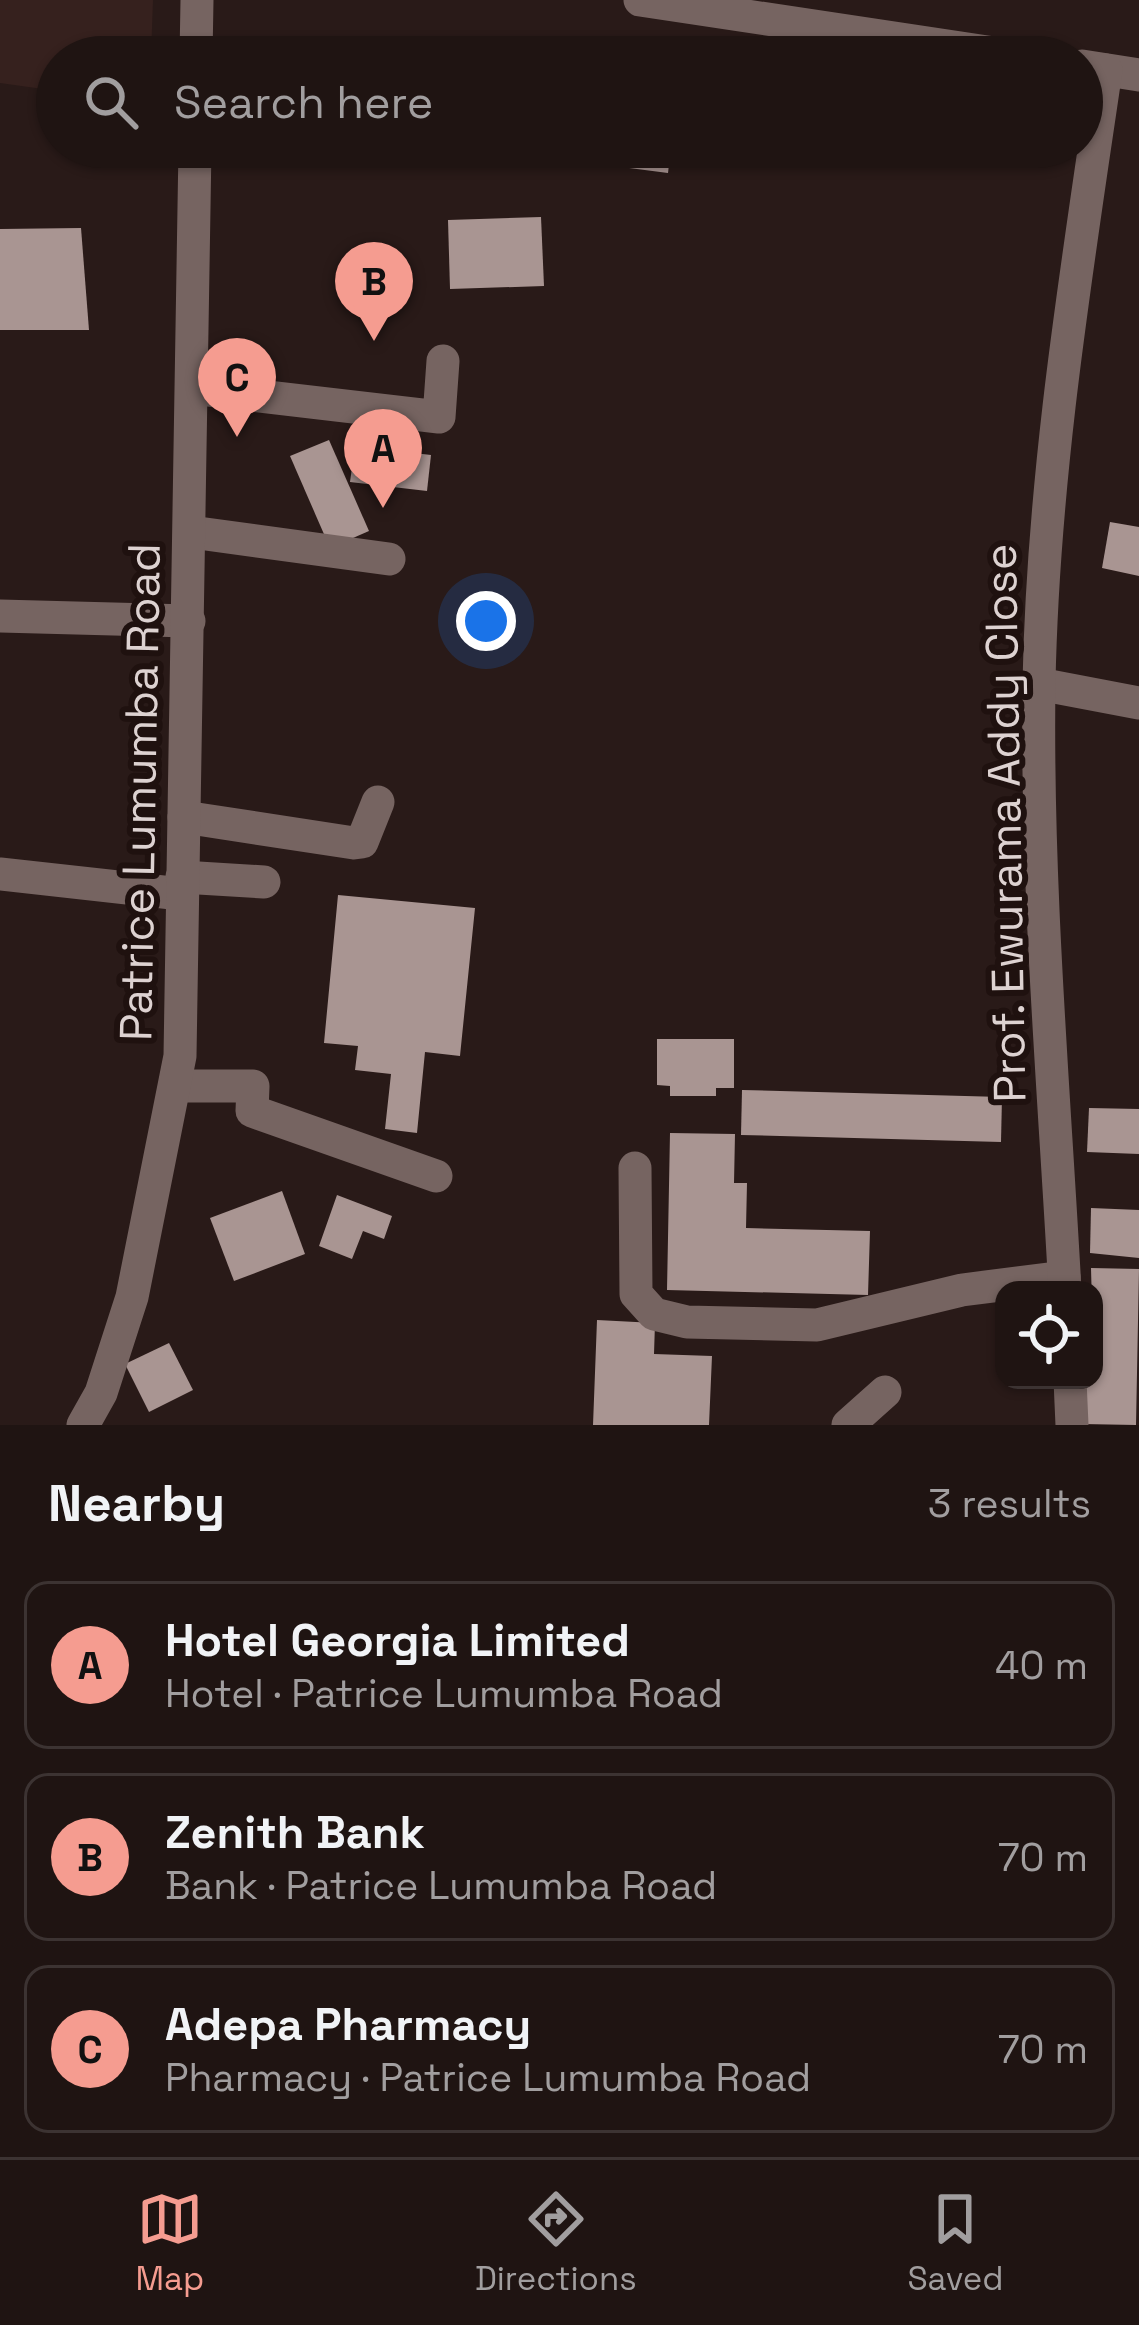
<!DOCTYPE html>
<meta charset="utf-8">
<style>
body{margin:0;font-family:"Space Grotesk",sans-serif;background:#271d1b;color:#f1f3f6}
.controls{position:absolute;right:36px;bottom:36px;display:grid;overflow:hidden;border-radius:24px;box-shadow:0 3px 9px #0004}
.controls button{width:108px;height:108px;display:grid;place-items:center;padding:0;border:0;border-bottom:3px solid #3c3332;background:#1f1412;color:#f1f3f6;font:60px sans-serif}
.you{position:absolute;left:486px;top:621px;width:42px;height:42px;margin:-30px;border:9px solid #fff;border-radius:50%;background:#1a73e8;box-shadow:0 0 0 18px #1a73e833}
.badge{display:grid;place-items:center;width:78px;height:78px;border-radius:50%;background:#f59c90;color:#111;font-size:39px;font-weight:700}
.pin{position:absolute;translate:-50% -99px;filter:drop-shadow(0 3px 6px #0008)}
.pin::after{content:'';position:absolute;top:63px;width:42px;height:36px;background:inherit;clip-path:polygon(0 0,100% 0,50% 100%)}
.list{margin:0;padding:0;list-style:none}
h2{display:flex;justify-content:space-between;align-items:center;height:156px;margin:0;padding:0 48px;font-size:51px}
h2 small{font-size:39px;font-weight:400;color:#a19e9f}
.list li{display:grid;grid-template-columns:78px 1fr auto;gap:36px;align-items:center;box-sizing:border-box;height:168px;margin:0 24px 24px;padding:0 24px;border:3px solid #3c3332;border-radius:24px}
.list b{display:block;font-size:45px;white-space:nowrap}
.list p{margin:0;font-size:39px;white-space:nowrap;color:#a19e9f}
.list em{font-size:39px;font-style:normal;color:#a19e9f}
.icon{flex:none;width:66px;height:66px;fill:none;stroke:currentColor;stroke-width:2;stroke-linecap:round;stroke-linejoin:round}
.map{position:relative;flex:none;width:1139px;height:1425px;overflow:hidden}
.search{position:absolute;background:#1f1412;box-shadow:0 3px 9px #0004;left:36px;right:36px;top:36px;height:132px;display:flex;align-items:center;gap:30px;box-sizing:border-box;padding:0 42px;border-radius:66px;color:#a19e9f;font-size:45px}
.sheet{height:732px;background:#1f1412}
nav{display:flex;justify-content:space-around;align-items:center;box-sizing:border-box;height:168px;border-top:3px solid #3c3332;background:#1f1412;font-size:33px;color:#a19e9f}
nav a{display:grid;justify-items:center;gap:6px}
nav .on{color:#f59c90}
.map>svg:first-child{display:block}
</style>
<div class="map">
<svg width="1139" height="1425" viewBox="0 0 1139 1425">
<rect width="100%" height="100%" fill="#291a18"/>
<path fill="#36211e" d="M 0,0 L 153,0 L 151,57 L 57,57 L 57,91 L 0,83 Z"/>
<g fill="#a99592">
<path d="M 537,147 L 671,147 L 668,173 L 536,156 Z"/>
<path d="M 541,217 L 544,286 L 450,289 L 448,220 Z"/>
<path d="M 81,228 L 89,330 L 0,330 L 0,229 Z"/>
<path d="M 329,440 L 369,531 L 330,548 L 290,456 Z"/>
<path d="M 355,446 L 431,455 L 427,491 L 350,482 Z"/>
<path d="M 1110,522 L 1139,527 L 1139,576 L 1102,568 Z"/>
<path d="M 338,895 L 475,908 L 460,1056 L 425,1052 L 417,1133 L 385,1129 L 391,1074 L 355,1070 L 358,1046 L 324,1043 Z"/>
<path d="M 657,1039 L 734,1039 L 734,1088 L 716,1088 L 716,1096 L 670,1096 L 670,1086 L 657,1085 Z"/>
<path d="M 742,1090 L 1002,1097 L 1001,1142 L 741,1135 Z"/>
<path d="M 1089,1108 L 1139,1109 L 1139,1154 L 1087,1152 Z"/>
<path d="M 670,1133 L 735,1134 L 734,1183 L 747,1183 L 746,1228 L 870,1231 L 868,1295 L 667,1290 Z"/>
<path d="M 282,1191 L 305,1254 L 234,1281 L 210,1218 Z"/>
<path d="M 337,1195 L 392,1216 L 384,1239 L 363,1231 L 352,1259 L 319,1246 Z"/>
<path d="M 1091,1208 L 1139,1210 L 1139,1258 L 1090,1253 Z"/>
<path d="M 1091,1268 L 1139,1269 L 1136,1425 L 1084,1424 L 1086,1380 L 1094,1380 Z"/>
<path d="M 597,1320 L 655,1323 L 654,1354 L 712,1356 L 709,1425 L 593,1425 Z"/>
<path d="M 169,1343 L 193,1390 L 149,1412 L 125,1364 Z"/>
</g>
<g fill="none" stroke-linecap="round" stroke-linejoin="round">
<g stroke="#766461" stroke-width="33">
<path d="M 640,0 L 1020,57"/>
<path d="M 196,57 L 197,0"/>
<path d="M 1082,66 L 1139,75"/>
<path d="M 192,388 L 439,417 L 443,361"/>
<path d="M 191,532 L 389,559"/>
<path d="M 0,616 L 189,621"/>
<path d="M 1039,684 L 1139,703"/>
<path d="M 184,817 L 354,843 L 362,842 L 378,802"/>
<path d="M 0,874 L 181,894"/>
<path d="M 182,877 L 264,882"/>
<path d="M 175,1086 L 253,1086 L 252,1111 L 436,1176"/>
<path d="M 635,1168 L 636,1294 L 654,1314 L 687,1322 L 817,1325 L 962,1290 L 1064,1277"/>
<path d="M 1065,1290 C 1054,1088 1036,885 1039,683 C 1043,476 1076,274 1106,70"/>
<path d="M 1070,1380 L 1072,1425"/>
<path d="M 83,1425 L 101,1393 L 132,1297 L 180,1056 L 195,147"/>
<path d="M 848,1425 L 885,1392"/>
</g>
</g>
<g text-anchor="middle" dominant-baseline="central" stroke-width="12" stroke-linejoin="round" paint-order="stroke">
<g font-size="45" fill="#ddd2d1" stroke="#1f110f">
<text transform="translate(140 792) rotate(-89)">Patrice Lumumba Road</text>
<text transform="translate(1005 823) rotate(-91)">Prof. Ewurama Addy Close</text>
</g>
</g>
</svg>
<div class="controls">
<button><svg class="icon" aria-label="locate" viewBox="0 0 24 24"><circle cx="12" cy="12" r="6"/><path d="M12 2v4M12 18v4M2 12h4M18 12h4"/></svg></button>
</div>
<div class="you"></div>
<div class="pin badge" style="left:383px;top:508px">A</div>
<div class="pin badge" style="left:374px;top:341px">B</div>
<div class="pin badge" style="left:237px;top:437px">C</div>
<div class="search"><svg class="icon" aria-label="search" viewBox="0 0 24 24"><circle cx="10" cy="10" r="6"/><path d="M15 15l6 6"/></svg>Search here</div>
</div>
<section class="sheet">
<h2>Nearby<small>3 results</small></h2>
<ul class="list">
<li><span class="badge">A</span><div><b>Hotel Georgia Limited</b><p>Hotel · Patrice Lumumba Road</p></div><em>40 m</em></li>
<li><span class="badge">B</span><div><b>Zenith Bank</b><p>Bank · Patrice Lumumba Road</p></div><em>70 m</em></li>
<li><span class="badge">C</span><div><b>Adepa Pharmacy</b><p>Pharmacy · Patrice Lumumba Road</p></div><em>70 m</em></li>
</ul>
</section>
<nav>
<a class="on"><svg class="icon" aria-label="map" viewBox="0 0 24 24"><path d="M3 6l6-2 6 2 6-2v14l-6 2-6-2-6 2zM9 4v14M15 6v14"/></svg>Map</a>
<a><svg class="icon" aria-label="directions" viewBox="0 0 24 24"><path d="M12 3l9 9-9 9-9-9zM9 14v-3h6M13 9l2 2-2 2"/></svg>Directions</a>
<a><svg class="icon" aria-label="saved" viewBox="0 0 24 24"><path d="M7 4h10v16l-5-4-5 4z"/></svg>Saved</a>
</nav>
